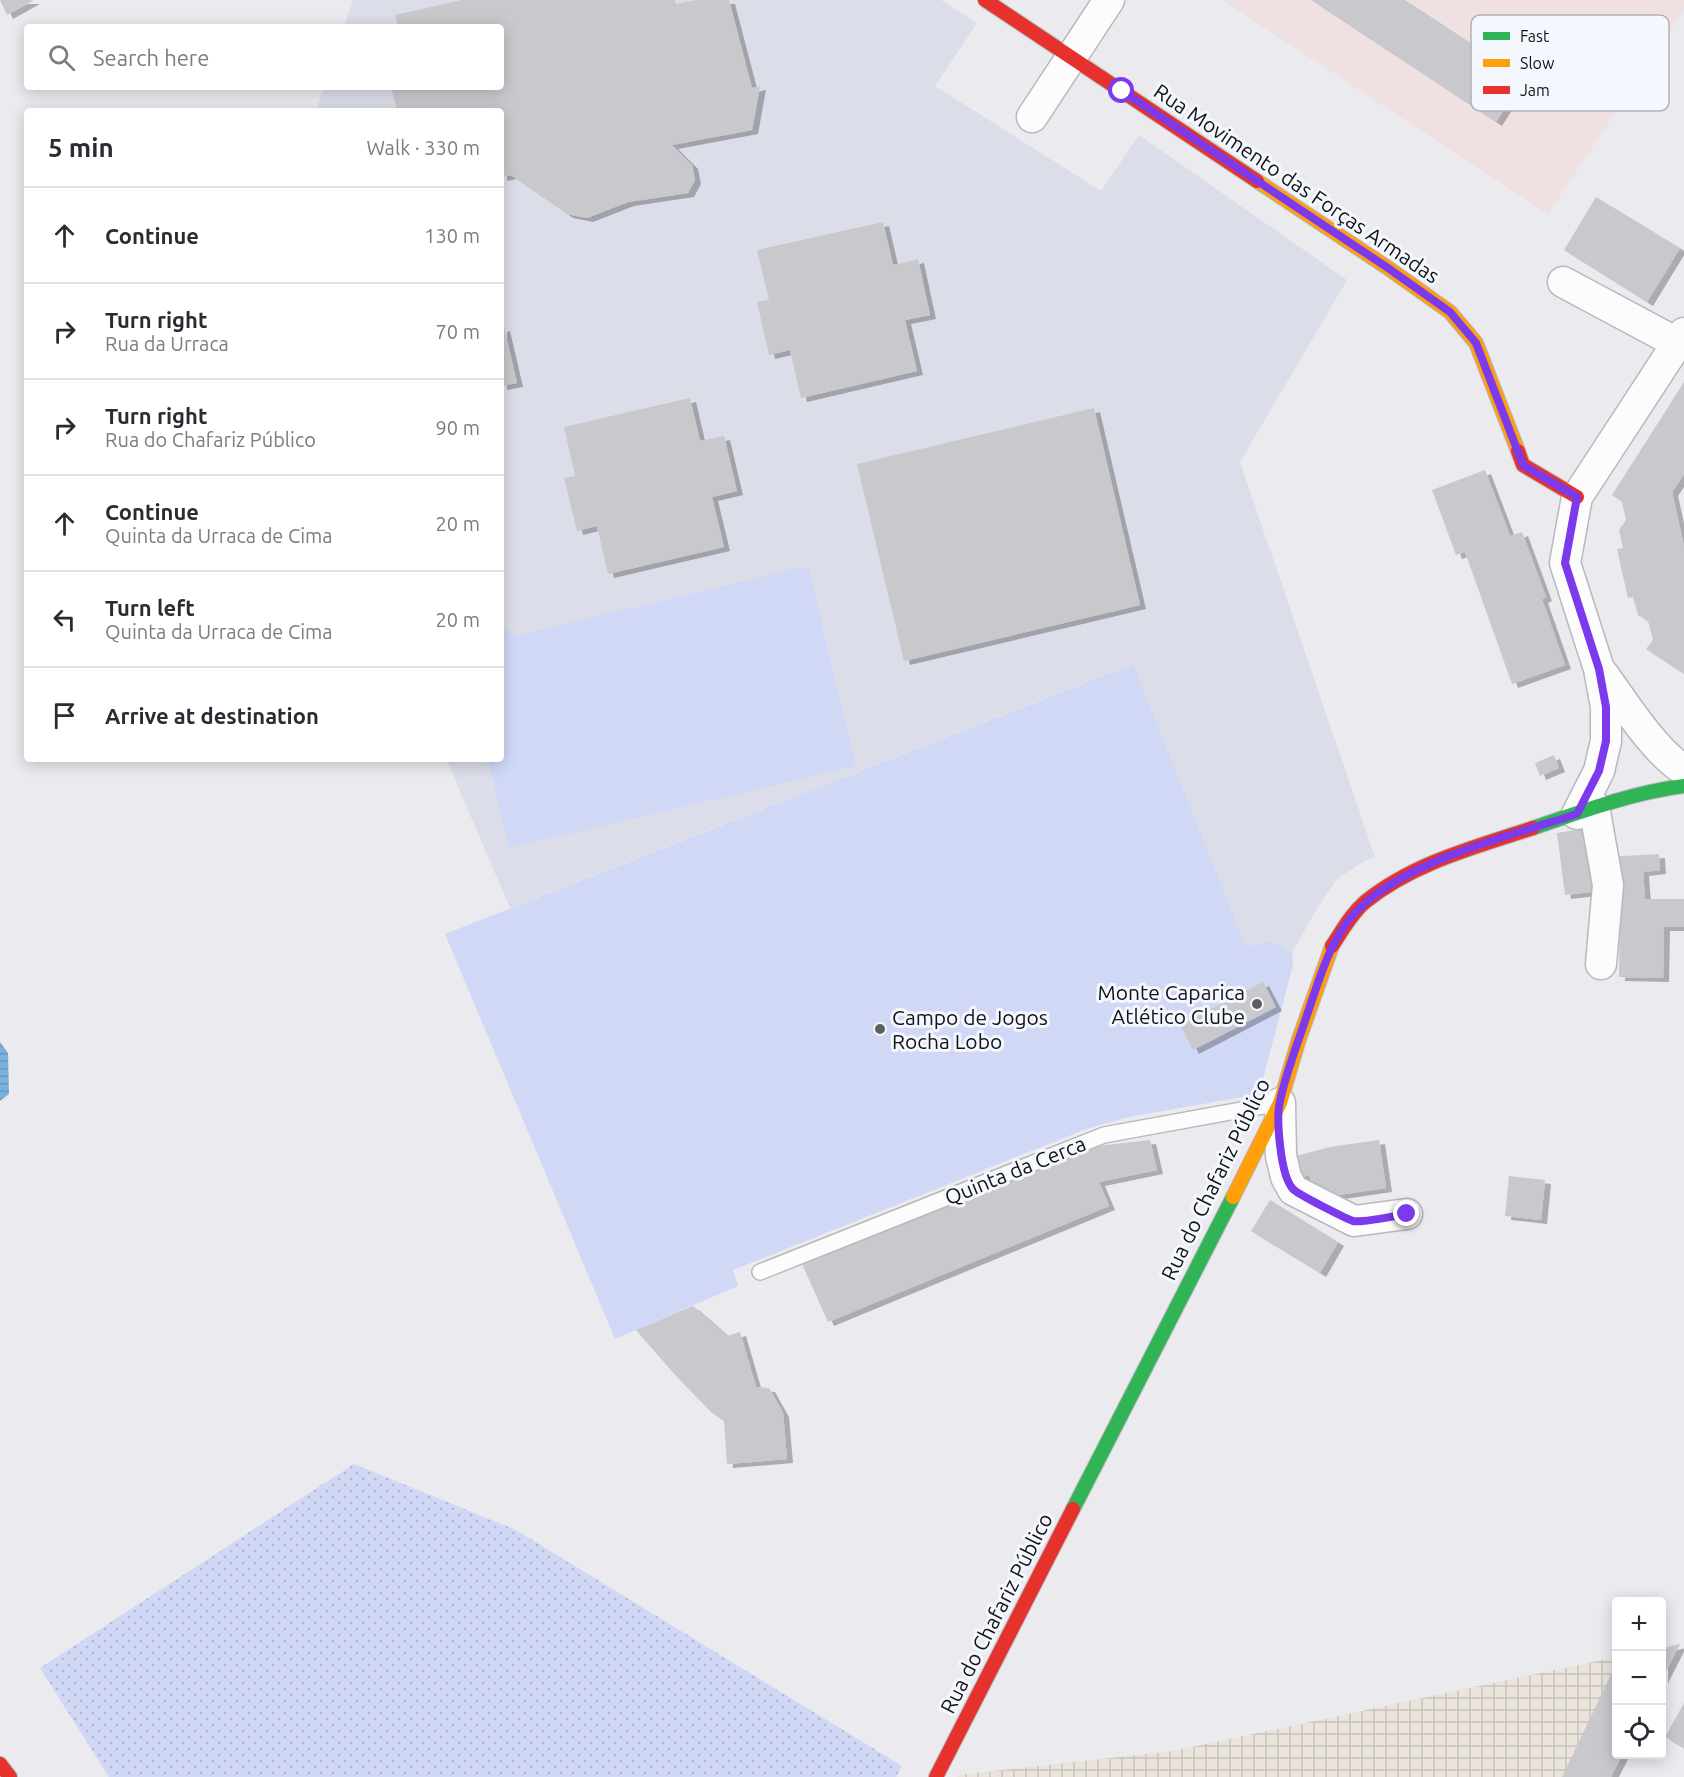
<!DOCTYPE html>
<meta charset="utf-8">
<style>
body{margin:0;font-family:Ubuntu,sans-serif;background:#f2f2f3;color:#2b2b33}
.controls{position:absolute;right:18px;bottom:18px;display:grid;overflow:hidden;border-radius:6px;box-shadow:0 3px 15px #0003}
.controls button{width:54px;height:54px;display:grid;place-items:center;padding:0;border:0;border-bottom:2px solid #e1e1e2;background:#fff;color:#2b2b33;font:30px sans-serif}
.stop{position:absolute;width:18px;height:18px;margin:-14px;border:4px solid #7c3aed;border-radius:50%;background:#fff}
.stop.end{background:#7c3aed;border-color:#fff;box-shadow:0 2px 6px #0008}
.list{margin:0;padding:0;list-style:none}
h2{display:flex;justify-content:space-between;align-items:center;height:78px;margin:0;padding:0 24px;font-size:26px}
h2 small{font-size:20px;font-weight:400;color:#7c7c81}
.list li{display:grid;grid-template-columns:39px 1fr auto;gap:18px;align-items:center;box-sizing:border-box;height:96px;padding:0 24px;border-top:2px solid #e1e1e2}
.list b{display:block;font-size:22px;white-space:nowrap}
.list p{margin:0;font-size:20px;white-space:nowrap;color:#7c7c81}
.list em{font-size:20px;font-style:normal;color:#7c7c81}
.icon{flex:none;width:33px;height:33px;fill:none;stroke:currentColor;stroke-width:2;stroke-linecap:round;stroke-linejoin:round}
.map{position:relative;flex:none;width:1684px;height:1777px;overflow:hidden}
.search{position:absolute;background:#fff;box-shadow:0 3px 15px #0003;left:24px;top:24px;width:480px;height:66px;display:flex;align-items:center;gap:15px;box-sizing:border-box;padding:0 21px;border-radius:6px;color:#7c7c81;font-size:22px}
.panel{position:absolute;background:#fff;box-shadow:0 3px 15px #0003;left:24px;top:108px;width:480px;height:654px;border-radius:6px}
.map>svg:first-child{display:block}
</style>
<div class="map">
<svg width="1684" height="1777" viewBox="0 0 1684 1777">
<defs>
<pattern id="industrial-grid" width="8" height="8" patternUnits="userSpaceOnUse" patternTransform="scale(1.5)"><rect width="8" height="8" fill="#eae4db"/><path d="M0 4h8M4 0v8" fill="none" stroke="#c8c3bb"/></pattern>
<pattern id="grass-dots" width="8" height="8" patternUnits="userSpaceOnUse" patternTransform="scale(1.5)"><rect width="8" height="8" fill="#d0d8f6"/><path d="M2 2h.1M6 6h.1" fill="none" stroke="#b2b8d2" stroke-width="1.8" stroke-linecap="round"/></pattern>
<pattern id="water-rules" width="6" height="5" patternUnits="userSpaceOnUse" patternTransform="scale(1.5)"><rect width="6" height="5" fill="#7bb1de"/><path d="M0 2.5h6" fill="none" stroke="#6997be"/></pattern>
<filter id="shadow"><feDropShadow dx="6" dy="4" stdDeviation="0" flood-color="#0004"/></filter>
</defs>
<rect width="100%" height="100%" fill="#eaeaef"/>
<path fill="#efe1e1" d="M 1222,0 L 1684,0 L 1684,10 L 1548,214 Z"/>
<path fill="url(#industrial-grid)" d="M 1616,1657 L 1616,1754 L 1622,1755 L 1611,1777 L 957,1777 L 957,1775 L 1173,1751 Z"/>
<path fill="#dbdee8" d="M 353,0 L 941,0 L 977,23 L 935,86 L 1101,191 L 1139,135 L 1347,280 L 1240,462 L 1375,857 L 1366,860 L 1337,879 L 1316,910 L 1292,953 L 1270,941 L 1246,946 L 1132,664 L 510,908 L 446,759 L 501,759 L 501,111 L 316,111 L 324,87 L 501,87 L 501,27 L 344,27 Z"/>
<path fill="url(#grass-dots)" d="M 354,1464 L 516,1530 L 902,1766 L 896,1777 L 109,1777 L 40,1668 Z"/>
<g fill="#d0d8f6">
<path d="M 808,566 L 856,766 L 509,848 L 488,759 L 501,759 L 501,631 L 508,629 L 510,637 Z"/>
<path d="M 1133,664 L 1246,946 L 1270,941 L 1292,953 L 1293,965 L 1259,1094 L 1129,1117 L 1089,1128 L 733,1270 L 738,1286 L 615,1339 L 445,934 Z"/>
</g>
<path fill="url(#water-rules)" d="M 0,1042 L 8,1053 L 9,1094 L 0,1101 Z"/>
<g fill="#c9c8cc" filter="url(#shadow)">
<path d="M 0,0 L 34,0 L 7,15 Z"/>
<path d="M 462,0 L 675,0 L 676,4 L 697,0 L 729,0 L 752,88 L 760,86 L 752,130 L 672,145 L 692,165 L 695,180 L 688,193 L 628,202 L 587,218 L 567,214 L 511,175 L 501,177 L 501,111 L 397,111 L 391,87 L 501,87 L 501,27 L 398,27 L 395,15 Z"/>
<path d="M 1311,0 L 1405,0 L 1524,78 L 1496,122 Z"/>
<path d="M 1596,197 L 1680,248 L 1647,302 L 1564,250 Z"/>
<path d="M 883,222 L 893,265 L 918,259 L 930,315 L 905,320 L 917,371 L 801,398 L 790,350 L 769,355 L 757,302 L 769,300 L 757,250 Z"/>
<path d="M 504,327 L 517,383 L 501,386 L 501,328 Z"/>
<path d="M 1684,382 L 1684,474 L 1672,492 L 1684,546 L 1684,674 L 1646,649 L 1653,640 L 1648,621 L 1638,615 L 1633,597 L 1628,598 L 1617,549 L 1623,548 L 1619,530 L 1626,520 L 1622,502 L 1612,495 Z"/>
<path d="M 690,398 L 700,441 L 724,436 L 737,491 L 712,497 L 724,547 L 608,574 L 597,526 L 577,531 L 564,478 L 575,476 L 564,427 Z"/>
<path d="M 1094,408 L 1140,605 L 904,661 L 857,464 Z"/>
<path d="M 1485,470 L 1510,536 L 1522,532 L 1546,597 L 1542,599 L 1565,665 L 1512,684 L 1465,552 L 1456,555 L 1432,490 Z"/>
<path d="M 1554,755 L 1559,768 L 1540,776 L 1535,763 Z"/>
<path d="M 1590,828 L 1599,891 L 1565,895 L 1557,833 Z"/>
<path d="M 1659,854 L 1660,870 L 1643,872 L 1645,899 L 1684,899 L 1684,927 L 1664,927 L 1663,978 L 1619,977 L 1620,898 L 1606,857 Z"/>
<path d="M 1263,982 L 1276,1007 L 1193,1050 L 1180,1025 Z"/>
<path d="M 1150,1140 L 1157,1170 L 1099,1182 L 1109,1206 L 828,1322 L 802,1264 L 1088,1147 Z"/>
<path d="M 1379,1140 L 1386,1188 L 1318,1198 L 1309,1175 L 1298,1178 L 1292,1157 L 1330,1147 Z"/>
<path d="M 1509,1176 L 1545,1180 L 1541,1220 L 1505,1216 Z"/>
<path d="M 1270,1200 L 1338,1242 L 1320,1273 L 1251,1231 Z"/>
<path d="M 693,1306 L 727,1336 L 740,1332 L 756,1387 L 769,1388 L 783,1413 L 787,1459 L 727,1464 L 724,1421 L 712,1413 L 676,1376 L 636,1330 Z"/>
<path d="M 1680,1644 L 1662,1679 L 1662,1648 Z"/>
<path d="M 1616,1664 L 1616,1754 L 1622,1755 L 1611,1777 L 1562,1777 Z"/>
<path d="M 1684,1703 L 1684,1748 L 1665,1737 Z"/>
</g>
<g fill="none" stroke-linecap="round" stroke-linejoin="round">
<defs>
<path id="lane" d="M 760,1272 L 1104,1135 L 1280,1103"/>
<g id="street">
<path d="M 1032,117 L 1109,0"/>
<path d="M 1563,282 L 1677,343"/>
<path d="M 1603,674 C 1625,704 1653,750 1684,770"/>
<path d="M 1594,806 L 1608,885 L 1601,964"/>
<path d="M 1577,814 L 1599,771 L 1606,741 L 1606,707 L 1599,669 L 1565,563 L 1577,497 L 1684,333"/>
<path d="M 1280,1103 L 1281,1156 L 1286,1177 L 1293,1190 L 1354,1221 L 1407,1214"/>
</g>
<g id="fast">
<path d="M 1533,828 C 1583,811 1631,793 1684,786"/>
<path d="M 1073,1509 L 1233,1197"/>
</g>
<g id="slow">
<path d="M 1257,181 L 1388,268 L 1450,312 L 1476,343 L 1518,451"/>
<path d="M 1233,1197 L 1280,1103 L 1299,1039 L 1332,946"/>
</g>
<g id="jam">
<path d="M 985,0 L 1257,181"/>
<path d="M 1518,451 L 1523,465 L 1577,497"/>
<path d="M 1332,946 C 1342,931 1351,914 1365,902 C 1413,863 1475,847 1533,828"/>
<path d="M 0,1764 L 10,1777"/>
<path d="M 936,1777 L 1073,1509"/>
</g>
</defs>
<use href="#lane" stroke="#b8b9bd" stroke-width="18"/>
<use href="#street" stroke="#b8b9bd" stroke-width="33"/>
<use href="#fast" stroke="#b8b9bd" stroke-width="16"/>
<use href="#slow" stroke="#b8b9bd" stroke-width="16"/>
<use href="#jam" stroke="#b8b9bd" stroke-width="16"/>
<use href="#lane" stroke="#fcfcfd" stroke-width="15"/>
<use href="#street" stroke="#fcfcfd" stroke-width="30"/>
<use href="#fast" stroke="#30b455" stroke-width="14"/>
<use href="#slow" stroke="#ff9f0a" stroke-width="14"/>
<use href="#jam" stroke="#e5322d" stroke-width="14"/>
</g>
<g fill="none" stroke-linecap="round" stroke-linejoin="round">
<path stroke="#7c3aed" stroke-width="8" d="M 1122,91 L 1388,268 L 1450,312 L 1476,343 L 1523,465 L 1577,497 L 1565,563 L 1599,669 L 1606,707 L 1606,741 L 1599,771 L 1577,814 C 1510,836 1419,857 1365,903 C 1331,932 1320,978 1306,1018 C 1297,1045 1286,1073 1280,1101 C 1276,1118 1280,1175 1293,1189 C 1297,1194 1345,1218 1353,1221 C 1361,1223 1395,1216 1407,1214"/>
</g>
<g fill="#5e5e61" stroke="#f4f7fe" stroke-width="2">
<circle cx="1257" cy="1004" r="6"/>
<circle cx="880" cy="1029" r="6"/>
</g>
<g text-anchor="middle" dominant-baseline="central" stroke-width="6" stroke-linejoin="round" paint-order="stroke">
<g font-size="21" fill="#121315" stroke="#f4f7fe">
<text transform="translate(1297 183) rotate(34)">Rua Movimento das Forças Armadas</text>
<text transform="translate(1015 1170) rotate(-22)">Quinta da Cerca</text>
<text transform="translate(1215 1179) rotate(-64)">Rua do Chafariz Público</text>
<text transform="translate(996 1613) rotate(-63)">Rua do Chafariz Público</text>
</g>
<g font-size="21" fill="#121315" stroke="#f4f7fe" text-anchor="end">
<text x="1245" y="992">Monte Caparica<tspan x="1245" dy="24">Atlético Clube</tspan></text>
<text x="892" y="1017" text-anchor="start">Campo de Jogos<tspan x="892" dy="24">Rocha Lobo</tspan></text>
</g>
</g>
<rect x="1471" y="15" width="198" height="96" rx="9" fill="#f4f7fe" stroke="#b0b3b8" stroke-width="1.5"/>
<rect x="1483" y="32" width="27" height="8" fill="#30b455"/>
<rect x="1483" y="59" width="27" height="8" fill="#ff9f0a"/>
<rect x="1483" y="86" width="27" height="8" fill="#e5322d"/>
<g font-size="16" fill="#121315">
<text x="1520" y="42">Fast</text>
<text x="1520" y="69">Slow</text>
<text x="1520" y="96">Jam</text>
</g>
</svg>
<div class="controls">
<button>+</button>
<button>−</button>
<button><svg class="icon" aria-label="locate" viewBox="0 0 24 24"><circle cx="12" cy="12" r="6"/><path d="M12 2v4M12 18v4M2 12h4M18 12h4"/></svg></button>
</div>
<div class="stop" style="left:1122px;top:91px"></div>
<div class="stop end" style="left:1407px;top:1214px"></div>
<div class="search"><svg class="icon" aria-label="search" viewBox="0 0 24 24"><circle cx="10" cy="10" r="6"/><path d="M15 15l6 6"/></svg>Search here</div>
<section class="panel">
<h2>5 min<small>Walk · 330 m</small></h2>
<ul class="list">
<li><svg class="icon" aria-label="ahead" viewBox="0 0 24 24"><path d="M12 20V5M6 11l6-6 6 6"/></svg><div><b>Continue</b></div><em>130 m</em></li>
<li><svg class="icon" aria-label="right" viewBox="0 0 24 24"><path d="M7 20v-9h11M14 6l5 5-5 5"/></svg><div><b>Turn right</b><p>Rua da Urraca</p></div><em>70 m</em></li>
<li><svg class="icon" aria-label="right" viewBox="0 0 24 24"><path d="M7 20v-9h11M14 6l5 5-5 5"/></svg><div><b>Turn right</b><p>Rua do Chafariz Público</p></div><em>90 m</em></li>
<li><svg class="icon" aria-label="ahead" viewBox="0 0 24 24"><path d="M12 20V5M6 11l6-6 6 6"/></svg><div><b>Continue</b><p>Quinta da Urraca de Cima</p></div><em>20 m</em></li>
<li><svg class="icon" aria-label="left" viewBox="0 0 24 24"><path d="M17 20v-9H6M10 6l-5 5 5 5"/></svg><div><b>Turn left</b><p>Quinta da Urraca de Cima</p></div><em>20 m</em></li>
<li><svg class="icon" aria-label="arrive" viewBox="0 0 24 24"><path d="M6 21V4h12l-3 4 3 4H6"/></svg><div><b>Arrive at destination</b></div></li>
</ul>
</section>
</div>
